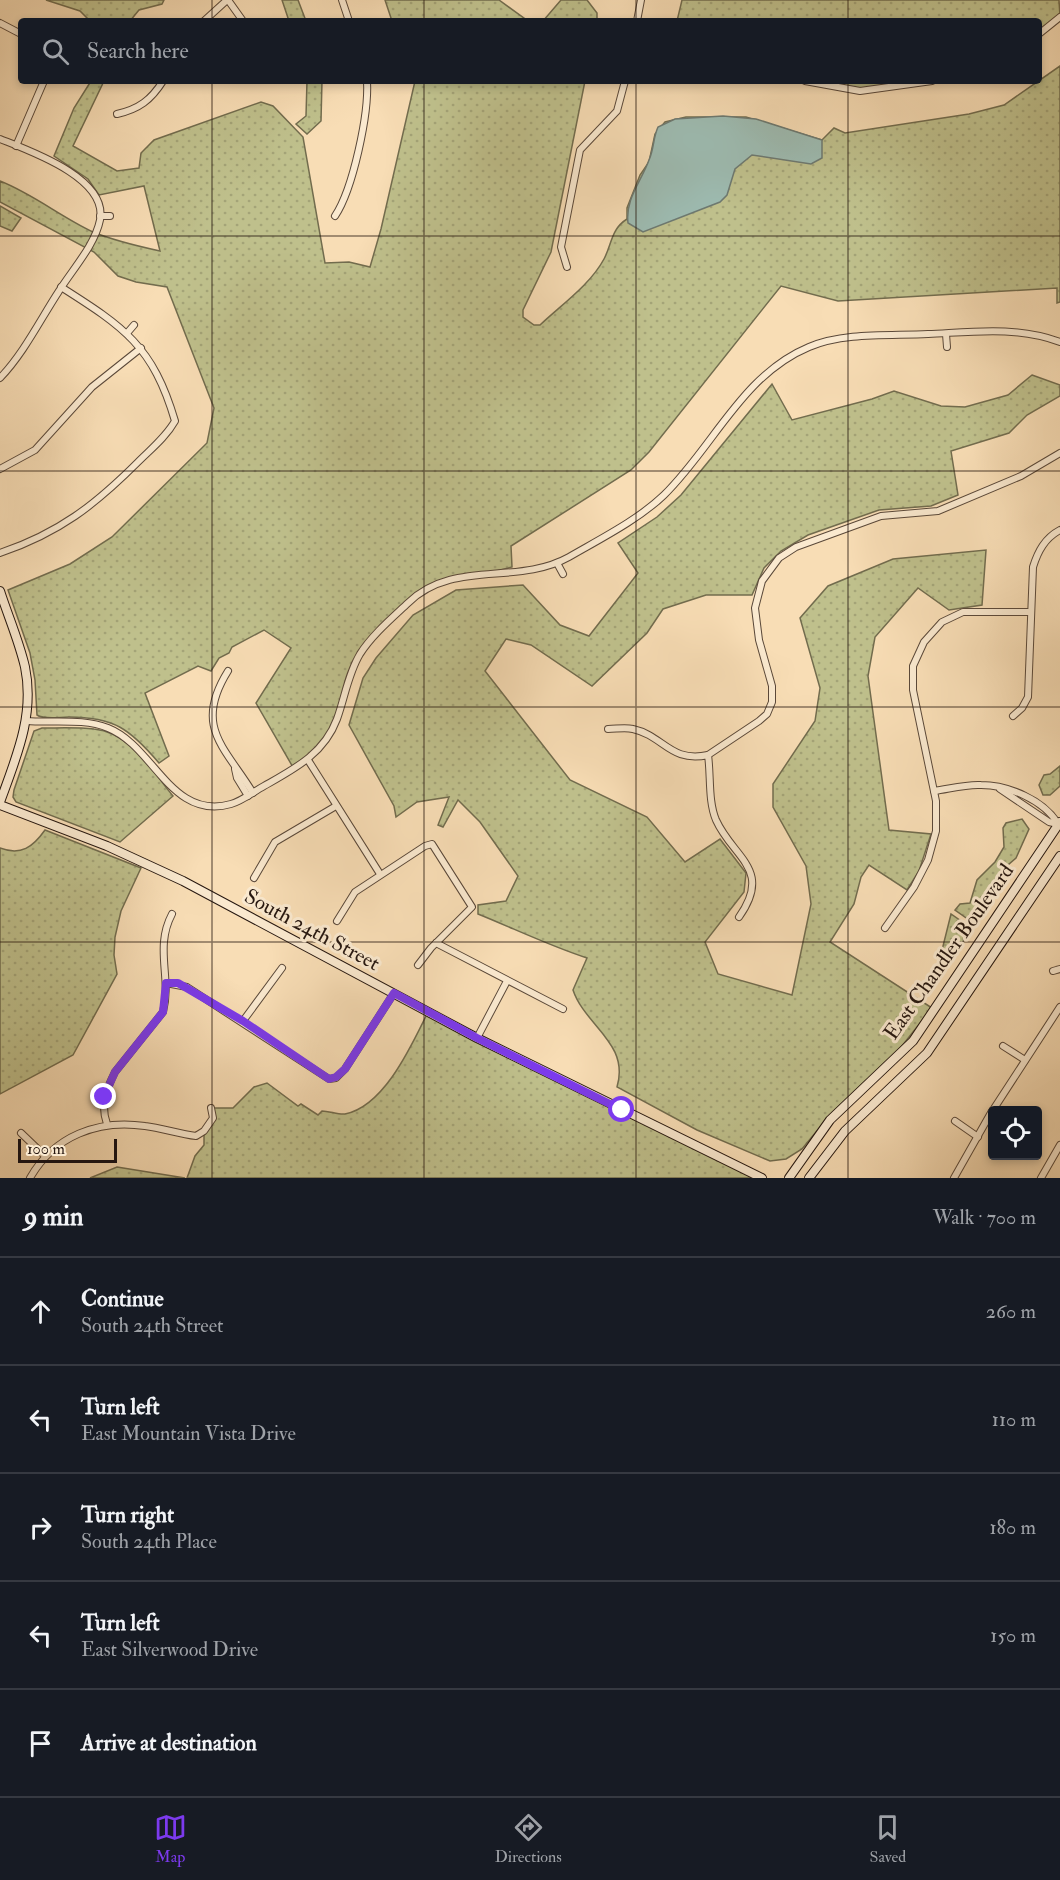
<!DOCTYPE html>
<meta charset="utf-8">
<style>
body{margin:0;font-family:"IM FELL Double Pica",serif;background:#242831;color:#f1f3f6}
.controls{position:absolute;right:18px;bottom:18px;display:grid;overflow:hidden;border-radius:6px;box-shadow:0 3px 9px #0003}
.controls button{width:54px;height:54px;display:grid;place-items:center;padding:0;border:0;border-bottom:2px solid #363941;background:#171b24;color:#f1f3f6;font:30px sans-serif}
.scale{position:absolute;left:18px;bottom:15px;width:99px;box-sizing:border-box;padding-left:6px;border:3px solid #261710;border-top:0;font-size:16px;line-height:21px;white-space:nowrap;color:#261710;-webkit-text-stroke:4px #fae9cf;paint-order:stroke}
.stop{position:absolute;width:18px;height:18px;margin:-14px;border:4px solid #7c3aed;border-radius:50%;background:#fff}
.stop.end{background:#7c3aed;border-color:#fff;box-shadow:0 2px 6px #0008}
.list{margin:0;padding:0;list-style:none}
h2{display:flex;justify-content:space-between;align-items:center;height:78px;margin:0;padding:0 24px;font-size:26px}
h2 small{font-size:20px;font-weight:400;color:#9ea1a6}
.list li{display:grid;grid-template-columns:39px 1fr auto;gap:18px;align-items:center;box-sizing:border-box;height:108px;padding:0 24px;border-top:2px solid #363941}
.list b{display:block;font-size:22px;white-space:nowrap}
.list p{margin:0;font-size:20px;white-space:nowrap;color:#9ea1a6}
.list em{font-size:20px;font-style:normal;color:#9ea1a6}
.icon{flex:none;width:33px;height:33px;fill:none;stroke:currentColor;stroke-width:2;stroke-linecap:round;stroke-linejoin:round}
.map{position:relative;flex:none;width:1060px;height:1178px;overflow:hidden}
.search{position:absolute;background:#171b24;box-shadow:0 3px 9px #0003;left:18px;right:18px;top:18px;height:66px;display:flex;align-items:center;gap:15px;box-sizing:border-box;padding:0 21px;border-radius:6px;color:#9ea1a6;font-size:22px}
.sheet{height:618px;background:#171b24}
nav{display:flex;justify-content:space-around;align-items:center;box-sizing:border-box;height:84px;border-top:2px solid #363941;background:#171b24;font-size:16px;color:#9ea1a6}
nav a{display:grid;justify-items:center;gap:3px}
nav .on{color:#7c3aed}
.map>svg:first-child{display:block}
</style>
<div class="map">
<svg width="1060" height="1178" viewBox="0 0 1060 1178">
<defs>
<pattern id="grass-dots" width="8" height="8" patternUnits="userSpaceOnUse" patternTransform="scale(1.5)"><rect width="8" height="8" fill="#bfc08c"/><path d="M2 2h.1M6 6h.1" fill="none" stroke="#a4a478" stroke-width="1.8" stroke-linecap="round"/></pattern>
</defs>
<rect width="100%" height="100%" fill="#f8ddb5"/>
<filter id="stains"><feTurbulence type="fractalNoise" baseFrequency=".00333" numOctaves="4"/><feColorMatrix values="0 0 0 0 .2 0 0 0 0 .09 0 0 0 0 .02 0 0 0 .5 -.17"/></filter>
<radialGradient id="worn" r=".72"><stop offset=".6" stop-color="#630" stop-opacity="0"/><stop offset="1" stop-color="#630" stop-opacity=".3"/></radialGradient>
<g fill="url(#grass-dots)" stroke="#726c4e" stroke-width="1.5">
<path d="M 46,0 L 164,0 L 162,4 L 139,10 L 130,21 L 90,21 L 80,11 Z"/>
<path d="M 282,0 L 298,0 L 306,21 L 289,21 Z"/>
<path d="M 385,0 L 499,0 L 528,21 L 392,21 Z"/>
<path d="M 561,0 L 587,0 L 597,13 L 597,21 L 543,21 Z"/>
<path d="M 682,0 L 1059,0 L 1060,17 L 1039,34 L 1039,21 L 677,21 Z"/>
<path d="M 1060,66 L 1060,302 L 1057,303 L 1057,288 L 838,301 L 781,286 L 649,452 L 631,470 L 511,546 L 512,567 L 485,574 L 456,576 L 410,600 L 360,655 L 336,722 L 325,741 L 294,769 L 256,703 L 291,648 L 264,630 L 232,647 L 229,653 L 219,658 L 211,671 L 198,666 L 145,693 L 169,756 L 159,763 C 130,729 114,717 69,717 C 59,717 45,720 37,715 L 35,680 L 30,653 L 8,590 L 70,564 L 112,537 L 207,443 L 214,408 L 167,287 L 136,282 L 118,276 L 94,252 L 0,202 L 0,181 C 33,194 61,217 93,232 C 115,241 137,246 160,251 L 144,186 L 99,195 L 88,179 L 54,156 L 74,108 L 91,81 L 104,81 L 73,146 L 117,171 L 139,168 L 141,153 L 154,140 L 261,102 L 273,106 L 303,137 L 325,263 L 349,262 L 370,267 L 381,229 L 415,81 L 585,81 L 551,252 L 523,310 L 523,317 L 534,325 L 540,325 C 561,305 590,285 604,259 C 612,244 611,229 627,219 L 627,208 L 640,175 L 649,162 L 655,134 L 665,122 L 686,117 L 746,117 L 822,140 L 834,128 L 845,133 L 969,114 L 1004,105 Z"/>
<path d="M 307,81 L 322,81 L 321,121 L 307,134 L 296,124 L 306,116 Z"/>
<path d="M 844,81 L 932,81 L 860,91 L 844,89 Z"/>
<path d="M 0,206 L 21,218 L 12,231 L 0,226 Z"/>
<path d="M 1032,375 L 1060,385 L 1060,396 L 1027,415 L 1009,433 L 951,451 L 958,495 L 931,506 L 879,510 L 808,535 L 781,551 L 764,568 L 752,595 L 706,595 L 663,609 L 647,633 L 592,686 L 531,645 L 506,639 L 485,671 L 570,780 L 647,817 L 685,862 L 720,839 L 746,873 L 744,892 L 705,942 L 718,974 L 792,995 L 811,904 L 806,866 L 773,807 L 773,784 L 815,721 L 820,688 L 800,618 L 828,586 L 893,559 L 986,550 L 982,605 L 949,610 L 918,588 L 875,637 L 868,676 L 889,830 L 931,834 L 919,871 L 907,890 L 869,865 L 861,877 L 854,904 L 830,942 L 932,1008 L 894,1056 L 830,1115 L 802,1149 L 786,1159 L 770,1161 L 697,1130 L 617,1087 C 630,1043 585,1026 573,990 L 587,958 C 550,946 515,929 478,914 L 478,905 L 506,901 L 518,876 L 480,822 L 458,800 L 443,827 L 438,825 L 449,797 L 417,802 L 396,817 L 394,806 L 349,725 L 363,678 L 376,658 L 413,615 L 456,590 L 523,585 L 560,625 L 589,636 L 638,573 L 618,543 L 657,517 L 681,495 L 772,384 L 792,420 L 872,399 L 894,391 L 941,406 L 965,407 L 1008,395 Z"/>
<path d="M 42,728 C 59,728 77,727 94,729 C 130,732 152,771 173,796 L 120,842 L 16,802 L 13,797 L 14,790 L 34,731 Z"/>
<path d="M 1060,766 L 1060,786 L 1050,795 L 1043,795 L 1039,785 L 1044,775 L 1050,774 Z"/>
<path d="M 1022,819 L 1029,829 L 1016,858 L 1001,871 L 978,919 L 966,933 L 963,942 L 955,949 L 950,964 L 946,967 L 941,964 L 942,950 L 951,914 L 967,925 L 969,920 L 955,910 L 960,904 L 970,903 L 977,880 L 995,862 L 1004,847 L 1003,828 L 1006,823 Z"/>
<path d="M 45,830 L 141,868 L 121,911 L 115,937 L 114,955 L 117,974 L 73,1055 L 0,1094 L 0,848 C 21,856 33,847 45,830 Z"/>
<path d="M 428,1012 L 762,1178 L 187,1178 L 195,1156 L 204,1145 L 204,1131 L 213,1118 L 211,1108 L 233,1108 L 254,1087 L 267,1083 L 298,1106 L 301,1104 L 318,1115 L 322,1111 C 329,1111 339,1115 345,1114 C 385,1106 412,1044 428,1012 Z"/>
<path d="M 117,1167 L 185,1178 L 90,1178 Z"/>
</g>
<path fill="#9dbbb1" stroke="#6d7971" stroke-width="1.5" d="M 723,116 L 756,119 L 822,140 L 822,158 L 811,164 L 752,155 L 735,169 L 727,195 L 720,202 L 643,232 L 628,223 C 625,199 641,182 649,160 C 654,149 653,138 658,127 L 675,119 Z"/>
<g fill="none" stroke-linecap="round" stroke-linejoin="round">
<defs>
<g id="street">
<path d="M 228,0 L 243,21"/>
<path d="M 342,0 L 349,21"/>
<path d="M 204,21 L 227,0"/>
<path d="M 637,21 L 641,0"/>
<path d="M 0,23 L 21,34"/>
<path d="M 1039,34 L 1060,17"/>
<path d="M 805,81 L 860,91 L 932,81"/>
<path d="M 117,114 C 139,109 151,100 163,81"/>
<path d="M 0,139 C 30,151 108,178 100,220 C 95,245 72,270 59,291 C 40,320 24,353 0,378"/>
<path d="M 16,146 L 44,81"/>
<path d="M 100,216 L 110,216"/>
<path d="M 335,216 C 353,189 369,114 367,81"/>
<path d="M 567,267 L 561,247 L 580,150 L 617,111 L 625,81"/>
<path d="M 128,332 L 134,325"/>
<path d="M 946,334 L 947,347"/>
<path d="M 0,469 L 35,450 L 92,387 L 141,348"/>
<path d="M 0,553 C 59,533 95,505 138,462 C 151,449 166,437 175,421 C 153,346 124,327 61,287"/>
<path d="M 557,563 L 563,574"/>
<path d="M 228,671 C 193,727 225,747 253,793"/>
<path d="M 1013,716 L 1022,708 L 1028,697 L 1033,567 C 1038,551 1045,538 1060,530"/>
<path d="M 27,721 C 53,723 84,718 108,728 C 154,746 171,821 231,804 C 242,801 253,792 264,786 C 294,769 324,754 337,719 C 345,697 348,674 360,654 C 372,635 392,618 408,603 C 453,559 517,586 569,557 C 600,539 638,520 664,495 C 714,446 742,375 809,347 C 844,332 891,336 928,334 C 973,332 1017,326 1060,342"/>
<path d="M 608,729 C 616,729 625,727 633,729 C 664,736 670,763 708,755 C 711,776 708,801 716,820 C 733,858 773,869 739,917"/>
<path d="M 708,755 L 759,721 L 767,714 L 772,702 L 772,686 L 759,640 L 755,608 L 762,581 L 779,558 L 796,547 L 881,516 L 938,511 L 1021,476 L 1060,453"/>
<path d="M 308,760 L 380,874"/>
<path d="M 235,769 L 237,778 L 248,796"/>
<path d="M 1000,789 L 1049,822 L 1058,824"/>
<path d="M 934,791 C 949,789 966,784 981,785 C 1008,785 1044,800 1058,824"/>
<path d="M 254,878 L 275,842 L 336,806"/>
<path d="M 337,921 L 355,892 L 425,846 L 432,844 L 472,907 L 431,948 L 418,965"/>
<path d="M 885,928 L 914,887 L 928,860 L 936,831 L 936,801 L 913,690 L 913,666 L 924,642 L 942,622 L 963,612 L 1031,612"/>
<path d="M 436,943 L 563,1009"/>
<path d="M 1053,971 L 1060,969"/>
<path d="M 166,983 L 187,987 L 329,1079 L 336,1078 L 345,1069 L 394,993"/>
<path d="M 243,1021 L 282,968"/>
<path d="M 477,1038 L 507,981"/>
<path d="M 1003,1046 L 1025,1060"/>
<path d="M 993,1110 L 1060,1007"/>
<path d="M 955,1121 L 978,1137"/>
<path d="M 107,1124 C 100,1104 106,1090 115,1072 L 163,1012 C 172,978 154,948 172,914"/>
<path d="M 21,1133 L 45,1156"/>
<path d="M 30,1178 C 54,1136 98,1119 145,1126 C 162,1128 179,1134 196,1136 L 204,1131 L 213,1118 L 211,1108"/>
<path d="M 954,1178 L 992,1111"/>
<path d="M 1041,1178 L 1060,1145"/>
</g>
<g id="secondary">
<path d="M 0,591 C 8,616 19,641 25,667 C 35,715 16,758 0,802"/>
<path d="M 0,805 L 107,846 L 183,881 L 477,1038 L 762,1178"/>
<path d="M 789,1178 L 830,1120 L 913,1041 L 1060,822"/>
<path d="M 809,1178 L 845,1131 L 927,1053 L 1060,856"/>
</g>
</defs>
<use href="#street" stroke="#5a4839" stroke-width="8"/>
<use href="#secondary" stroke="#261710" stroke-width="10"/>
<use href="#street" stroke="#fae9cf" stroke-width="6"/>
<use href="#secondary" stroke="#fae9cf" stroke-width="8"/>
</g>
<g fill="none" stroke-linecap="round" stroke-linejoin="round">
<path stroke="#7c3aed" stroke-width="8" d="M 104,1097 L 115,1072 L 163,1012 L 166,983 L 178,983 L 243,1021 L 329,1079 L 336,1077 L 345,1069 L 394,993 L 477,1038 L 622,1110"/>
</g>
<path fill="none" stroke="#261710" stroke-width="1.5" stroke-opacity="0.55" d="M 212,0 L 212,21M 424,0 L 424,21M 636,0 L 636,21M 848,0 L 848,21M 212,81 L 212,1178M 424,81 L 424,1178M 636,81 L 636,1178M 848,81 L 848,1178M 0,236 L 1060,236M 0,471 L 1060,471M 0,707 L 1060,707M 0,942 L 1060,942"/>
<g text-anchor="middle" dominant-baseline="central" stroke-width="6" stroke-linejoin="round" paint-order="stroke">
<g font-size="21" fill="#261710" stroke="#fae9cf">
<text transform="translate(312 930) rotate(28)">South 24th Street</text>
<text transform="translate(949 952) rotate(-55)">East Chandler Boulevard</text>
</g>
</g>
<rect width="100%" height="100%" filter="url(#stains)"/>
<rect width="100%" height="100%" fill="url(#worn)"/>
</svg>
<div class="controls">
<button><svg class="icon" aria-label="locate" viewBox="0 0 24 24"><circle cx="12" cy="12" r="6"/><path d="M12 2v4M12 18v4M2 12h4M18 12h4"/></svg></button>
</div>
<div class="scale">100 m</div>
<div class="stop" style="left:622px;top:1110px"></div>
<div class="stop end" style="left:104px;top:1097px"></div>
<div class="search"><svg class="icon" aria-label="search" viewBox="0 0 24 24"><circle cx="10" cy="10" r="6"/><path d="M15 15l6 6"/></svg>Search here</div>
</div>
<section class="sheet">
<h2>9 min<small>Walk · 700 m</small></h2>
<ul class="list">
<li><svg class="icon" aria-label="ahead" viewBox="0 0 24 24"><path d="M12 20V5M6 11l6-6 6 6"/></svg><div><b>Continue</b><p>South 24th Street</p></div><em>260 m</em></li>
<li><svg class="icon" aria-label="left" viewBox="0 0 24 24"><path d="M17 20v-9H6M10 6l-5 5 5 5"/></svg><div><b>Turn left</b><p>East Mountain Vista Drive</p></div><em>110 m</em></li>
<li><svg class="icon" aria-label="right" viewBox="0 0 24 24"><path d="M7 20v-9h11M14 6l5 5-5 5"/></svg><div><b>Turn right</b><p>South 24th Place</p></div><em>180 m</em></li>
<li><svg class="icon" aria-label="left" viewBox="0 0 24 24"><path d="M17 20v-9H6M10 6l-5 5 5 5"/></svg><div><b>Turn left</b><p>East Silverwood Drive</p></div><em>150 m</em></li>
<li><svg class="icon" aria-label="arrive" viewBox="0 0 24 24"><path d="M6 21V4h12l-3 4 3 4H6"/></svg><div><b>Arrive at destination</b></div></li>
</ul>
</section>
<nav>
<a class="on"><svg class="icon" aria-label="map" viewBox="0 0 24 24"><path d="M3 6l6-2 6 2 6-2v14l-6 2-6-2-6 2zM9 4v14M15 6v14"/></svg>Map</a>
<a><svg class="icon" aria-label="directions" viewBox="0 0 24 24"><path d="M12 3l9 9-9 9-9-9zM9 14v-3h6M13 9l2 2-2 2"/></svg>Directions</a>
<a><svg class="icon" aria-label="saved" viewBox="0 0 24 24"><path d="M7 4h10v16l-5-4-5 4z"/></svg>Saved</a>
</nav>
